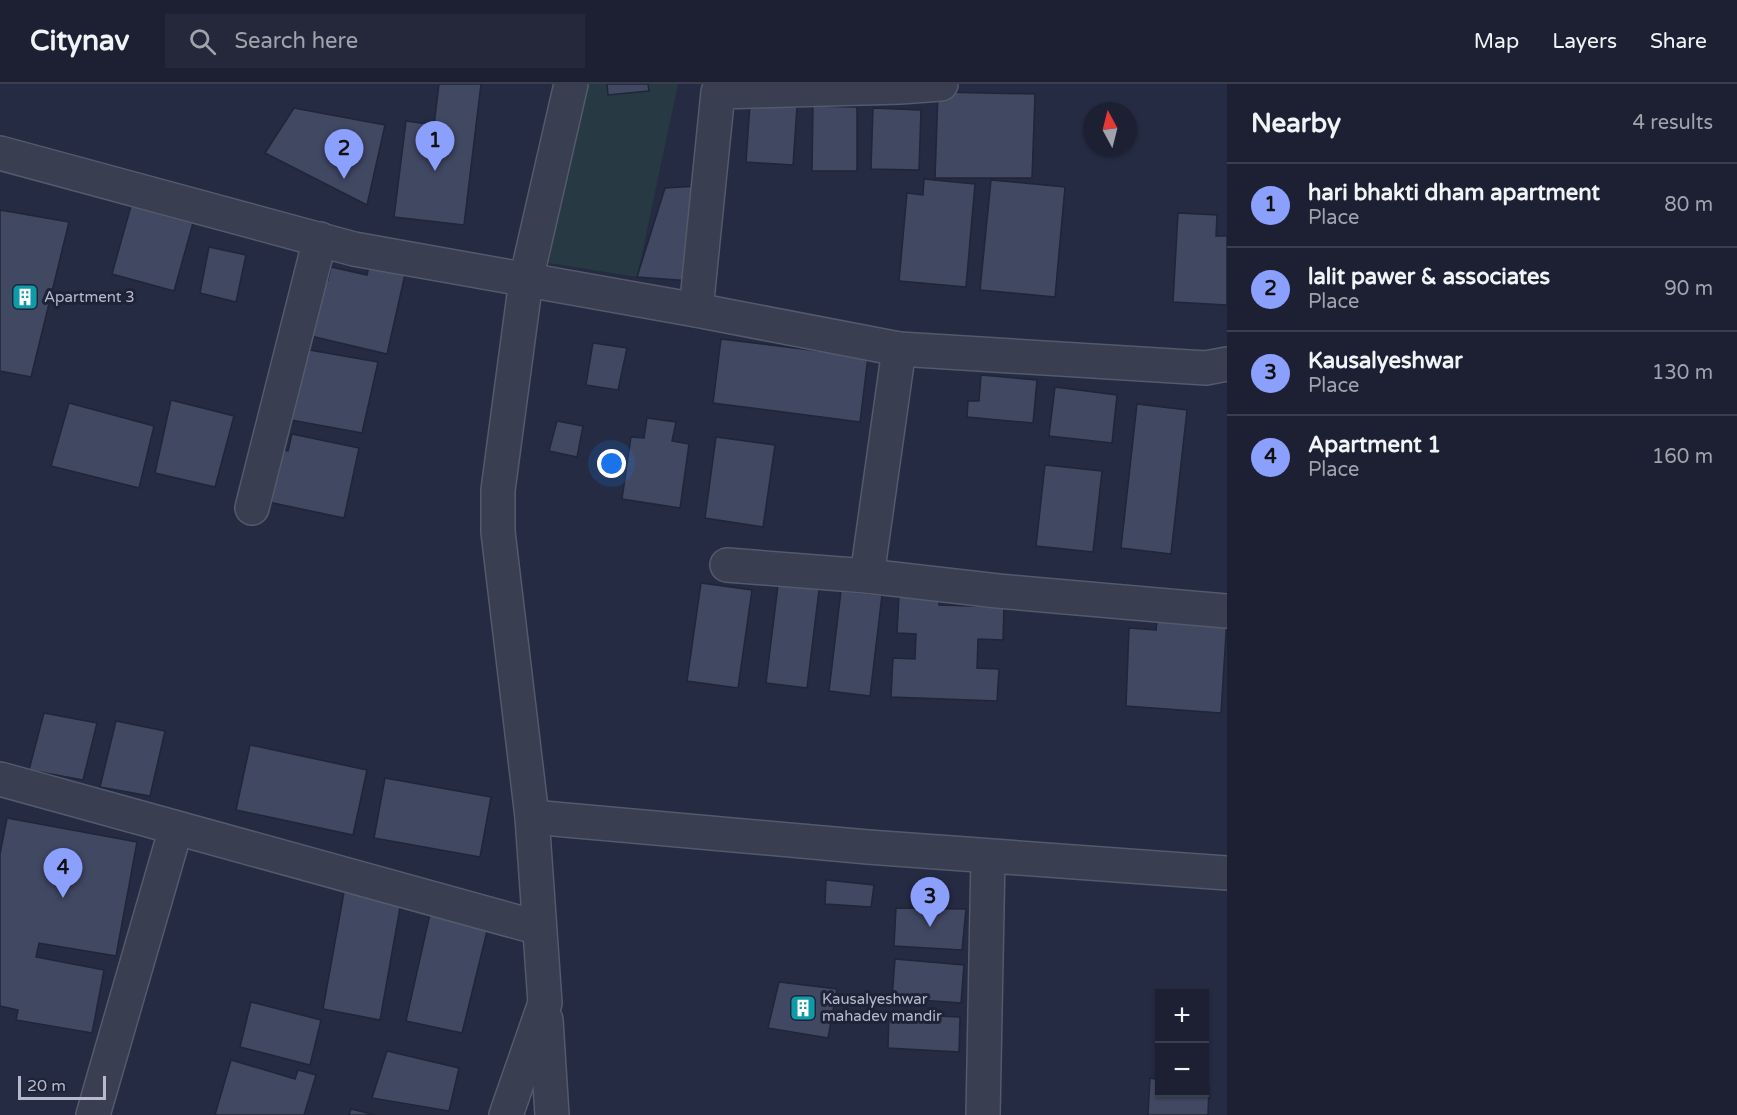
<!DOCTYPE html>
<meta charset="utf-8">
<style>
body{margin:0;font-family:"Varela Round",sans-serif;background:#25283a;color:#f1f3f6}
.controls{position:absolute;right:18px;bottom:18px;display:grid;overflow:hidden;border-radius:0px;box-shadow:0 2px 4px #0004}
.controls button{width:54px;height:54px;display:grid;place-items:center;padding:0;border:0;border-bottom:2px solid #3a3e4d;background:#1c2032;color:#f1f3f6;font:30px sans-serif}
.compass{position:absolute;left:1083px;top:18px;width:54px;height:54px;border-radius:50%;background:#1c2032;box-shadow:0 2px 4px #0004;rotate:353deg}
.scale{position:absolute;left:18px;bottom:15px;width:88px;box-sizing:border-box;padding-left:6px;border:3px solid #b6bacc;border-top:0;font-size:16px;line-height:21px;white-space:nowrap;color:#b6bacc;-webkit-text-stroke:4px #1e2337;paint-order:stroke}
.you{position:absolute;left:612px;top:380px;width:21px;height:21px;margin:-15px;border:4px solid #fff;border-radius:50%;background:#1a73e8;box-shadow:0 0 0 9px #1a73e833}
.badge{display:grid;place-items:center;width:39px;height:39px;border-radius:50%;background:#8b9ffc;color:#111;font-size:20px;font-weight:700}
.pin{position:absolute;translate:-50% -50px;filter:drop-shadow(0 2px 3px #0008)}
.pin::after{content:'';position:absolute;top:32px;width:21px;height:18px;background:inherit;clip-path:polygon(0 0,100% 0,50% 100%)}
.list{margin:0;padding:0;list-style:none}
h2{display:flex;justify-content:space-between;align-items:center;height:78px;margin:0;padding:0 24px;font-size:26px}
h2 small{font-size:20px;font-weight:400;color:#a0a3ac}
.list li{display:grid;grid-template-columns:39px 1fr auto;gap:18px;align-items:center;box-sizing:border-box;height:84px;padding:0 24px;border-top:2px solid #3a3e4d}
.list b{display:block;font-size:22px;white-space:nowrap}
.list p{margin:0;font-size:20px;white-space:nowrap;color:#a0a3ac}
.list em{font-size:20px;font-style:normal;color:#a0a3ac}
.icon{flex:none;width:33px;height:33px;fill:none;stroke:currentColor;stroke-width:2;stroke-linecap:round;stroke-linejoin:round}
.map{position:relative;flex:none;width:1227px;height:1031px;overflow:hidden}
header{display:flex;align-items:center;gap:36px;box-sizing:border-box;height:84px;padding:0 30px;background:#1c2032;border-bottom:2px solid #3a3e4d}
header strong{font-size:28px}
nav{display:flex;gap:33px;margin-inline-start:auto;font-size:21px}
.search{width:420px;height:54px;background:#25283a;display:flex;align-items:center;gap:15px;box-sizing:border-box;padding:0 21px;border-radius:0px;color:#a0a3ac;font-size:22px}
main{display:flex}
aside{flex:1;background:#1c2032}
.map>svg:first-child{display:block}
</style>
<header>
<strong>Citynav</strong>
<div class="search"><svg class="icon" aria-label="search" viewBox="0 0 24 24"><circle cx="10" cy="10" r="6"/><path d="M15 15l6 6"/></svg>Search here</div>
<nav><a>Map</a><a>Layers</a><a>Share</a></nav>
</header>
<main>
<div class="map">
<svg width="1227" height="1031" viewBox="0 0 1227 1031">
<rect width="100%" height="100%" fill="#252b42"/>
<path fill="#273a43" d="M 576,0 L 678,0 L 637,193 L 549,179 L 577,25 Z"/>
<g fill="#414862" stroke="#202539" stroke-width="1.5">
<path d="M 439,0 L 481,0 L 464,141 L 394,133 L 406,37 L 434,41 Z"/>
<path d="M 607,0 L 648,0 L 649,7 L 608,11 Z"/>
<path d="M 938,8 L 1035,10 L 1032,94 L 935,94 Z"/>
<path d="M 750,20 L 797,23 L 793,81 L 746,78 Z"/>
<path d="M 813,22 L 857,23 L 857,87 L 812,87 Z"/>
<path d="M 294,24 L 385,41 L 367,121 L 265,69 Z"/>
<path d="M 873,24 L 921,26 L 919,86 L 871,85 Z"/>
<path d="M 924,95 L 975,100 L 966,203 L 899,197 L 907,109 L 923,111 Z"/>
<path d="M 991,96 L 1065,103 L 1055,213 L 980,206 Z"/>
<path d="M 699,102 L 691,197 L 637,193 L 665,104 Z"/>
<path d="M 131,122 L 193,139 L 174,207 L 112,190 Z"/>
<path d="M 0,126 L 69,138 L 31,293 L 0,287 Z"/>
<path d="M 1178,129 L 1217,131 L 1216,152 L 1227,152 L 1227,221 L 1173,218 Z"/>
<path d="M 209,163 L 246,171 L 236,218 L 200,209 Z"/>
<path d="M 370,178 L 406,186 L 387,270 L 298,249 L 311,191 L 328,196 L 331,183 L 367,191 Z"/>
<path d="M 721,255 L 868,273 L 860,338 L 713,319 Z"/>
<path d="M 593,259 L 627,264 L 618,306 L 586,301 Z"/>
<path d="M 298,264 L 378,278 L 362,349 L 280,334 Z"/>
<path d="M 981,291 L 1037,296 L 1033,339 L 967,333 L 968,317 L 979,317 Z"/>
<path d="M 1055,303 L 1117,311 L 1112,359 L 1049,352 Z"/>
<path d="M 171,316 L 234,332 L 215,403 L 155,389 Z"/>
<path d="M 69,319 L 154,342 L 139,404 L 51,382 Z"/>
<path d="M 1137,320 L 1187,326 L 1171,470 L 1121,464 Z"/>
<path d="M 647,334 L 676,338 L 672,357 L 689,360 L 680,424 L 622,415 L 631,353 L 644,354 Z"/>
<path d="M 557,337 L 583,342 L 577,373 L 549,367 Z"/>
<path d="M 292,350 L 359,364 L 344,434 L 259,416 L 272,364 L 288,367 Z"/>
<path d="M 716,353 L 775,361 L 763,443 L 705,434 Z"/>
<path d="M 1045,381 L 1102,387 L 1093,468 L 1036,462 Z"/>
<path d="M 779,493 L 820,498 L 807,604 L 766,599 Z"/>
<path d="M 701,499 L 752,506 L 738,604 L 687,597 Z"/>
<path d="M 841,507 L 882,511 L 870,612 L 829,607 Z"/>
<path d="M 899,511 L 939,513 L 939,521 L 1004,523 L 1003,556 L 978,555 L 977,584 L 999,585 L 997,617 L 891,613 L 893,574 L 915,575 L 916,550 L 897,549 Z"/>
<path d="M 1158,529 L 1227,534 L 1221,629 L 1126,622 L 1129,544 L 1156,546 Z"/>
<path d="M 44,629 L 97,639 L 83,696 L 29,686 Z"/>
<path d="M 116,637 L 165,647 L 150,712 L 100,703 Z"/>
<path d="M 250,661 L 367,686 L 353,751 L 236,726 Z"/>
<path d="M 385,694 L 491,713 L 480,773 L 374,754 Z"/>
<path d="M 7,734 L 137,758 L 116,872 L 39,859 L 36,873 L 104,886 L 92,949 L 16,936 L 18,926 L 0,922 L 0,770 Z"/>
<path d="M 826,796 L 874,801 L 871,823 L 825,820 Z"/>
<path d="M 344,808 L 401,818 L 380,936 L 323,925 Z"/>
<path d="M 432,821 L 490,835 L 462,949 L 406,937 Z"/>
<path d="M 896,824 L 966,825 L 962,866 L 894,862 Z"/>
<path d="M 895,875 L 964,881 L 961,919 L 892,914 Z"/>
<path d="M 779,898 L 837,905 L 828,954 L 768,944 Z"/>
<path d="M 251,918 L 321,936 L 310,981 L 240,963 Z"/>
<path d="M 889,930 L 960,933 L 959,968 L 888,964 Z"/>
<path d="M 387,967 L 459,984 L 449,1027 L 372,1014 Z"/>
<path d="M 231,976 L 295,995 L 298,986 L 316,991 L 304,1031 L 215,1031 Z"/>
<path d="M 1150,994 L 1160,996 L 1160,1008 L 1204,1008 L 1204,1001 L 1209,1001 L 1208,1031 L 1148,1031 Z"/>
<path d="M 351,1025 L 375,1031 L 349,1031 Z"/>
</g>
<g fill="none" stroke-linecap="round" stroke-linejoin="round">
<defs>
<g id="minor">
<path d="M 0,69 L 354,165 L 696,226 L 899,265 L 1206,284 L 1227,280"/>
<path d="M 696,226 L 718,8 L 900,3 L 941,0"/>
<path d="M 252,424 L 320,155"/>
<path d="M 727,481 L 867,492 L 998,507 L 1227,527"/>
<path d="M 867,492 L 899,265"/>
<path d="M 0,695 L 539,844"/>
<path d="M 532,733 L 868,763 L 1227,789"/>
<path d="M 546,936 L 552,1031"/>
<path d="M 93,1031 L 176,744"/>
<path d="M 506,1031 L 545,919 L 532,733 L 498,448 L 498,406 L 526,196 L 571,0"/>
<path d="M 983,1031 L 988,772"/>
</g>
</defs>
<use href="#minor" stroke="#54596c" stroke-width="36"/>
<use href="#minor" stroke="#393e51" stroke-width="33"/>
</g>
<defs>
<symbol id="building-square" viewBox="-11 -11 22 22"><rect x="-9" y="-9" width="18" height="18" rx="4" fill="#0f9aa8" stroke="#1e2337"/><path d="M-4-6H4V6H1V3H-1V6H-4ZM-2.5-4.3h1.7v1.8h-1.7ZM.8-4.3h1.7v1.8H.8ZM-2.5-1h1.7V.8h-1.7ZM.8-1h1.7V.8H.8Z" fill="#fff"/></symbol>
</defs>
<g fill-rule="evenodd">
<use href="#building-square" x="10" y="198" width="30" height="30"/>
<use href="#building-square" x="788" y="909" width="30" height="30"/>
</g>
<g text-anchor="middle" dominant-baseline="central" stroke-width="6" stroke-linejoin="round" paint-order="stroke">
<g font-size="15" fill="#b6bacc" stroke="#1e2337" text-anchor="start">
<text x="44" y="213">Apartment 3</text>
<text x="822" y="915">Kausalyeshwar<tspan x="822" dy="17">mahadev mandir</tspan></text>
</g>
</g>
</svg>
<div class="controls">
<button>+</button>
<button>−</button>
</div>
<svg class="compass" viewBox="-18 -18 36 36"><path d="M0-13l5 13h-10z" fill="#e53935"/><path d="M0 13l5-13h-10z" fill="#a0a3ac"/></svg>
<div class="scale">20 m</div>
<div class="you"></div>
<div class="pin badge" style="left:435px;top:87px">1</div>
<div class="pin badge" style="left:344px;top:95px">2</div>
<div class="pin badge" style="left:930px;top:843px">3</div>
<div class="pin badge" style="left:63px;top:814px">4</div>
</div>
<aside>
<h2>Nearby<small>4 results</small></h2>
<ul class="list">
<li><span class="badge">1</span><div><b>hari bhakti dham apartment</b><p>Place</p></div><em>80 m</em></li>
<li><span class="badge">2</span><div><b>lalit pawer &amp; associates</b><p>Place</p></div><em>90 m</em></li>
<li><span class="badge">3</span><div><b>Kausalyeshwar</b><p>Place</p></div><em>130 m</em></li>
<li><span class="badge">4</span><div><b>Apartment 1</b><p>Place</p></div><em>160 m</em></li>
</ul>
</aside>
</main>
